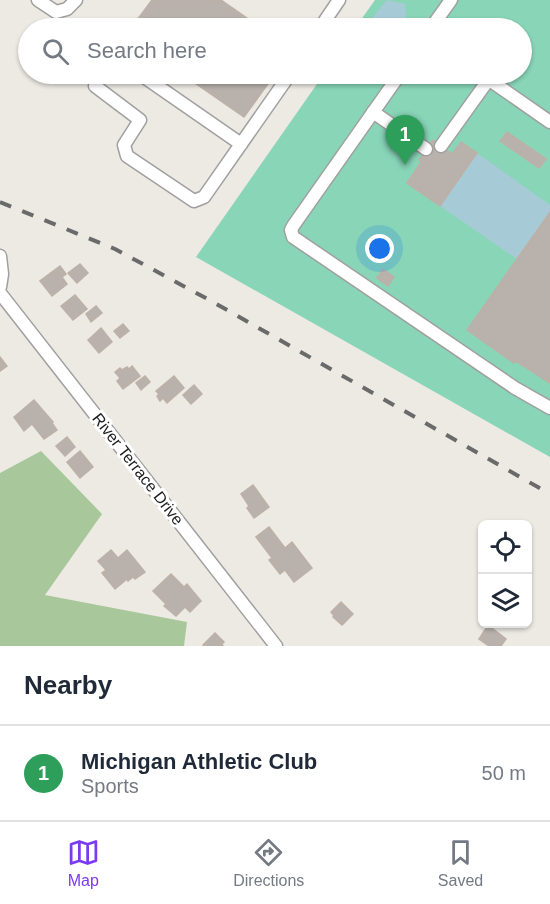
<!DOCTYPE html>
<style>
body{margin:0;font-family:Arial,sans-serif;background:#f6f6f7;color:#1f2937}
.controls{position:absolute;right:18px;bottom:18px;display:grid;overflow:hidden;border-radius:9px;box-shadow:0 2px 4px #0004}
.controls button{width:54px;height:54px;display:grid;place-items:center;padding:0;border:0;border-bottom:2px solid #e0e1e3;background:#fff;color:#1f2937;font:30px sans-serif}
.you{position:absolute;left:380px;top:249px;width:21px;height:21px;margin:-15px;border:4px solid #fff;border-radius:50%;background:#1a73e8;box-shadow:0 0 0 9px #1a73e833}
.badge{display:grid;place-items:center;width:39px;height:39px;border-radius:50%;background:#7c3aed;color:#fff;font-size:20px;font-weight:700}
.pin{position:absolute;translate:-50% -50px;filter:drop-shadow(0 2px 3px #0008)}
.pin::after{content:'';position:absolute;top:32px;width:21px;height:18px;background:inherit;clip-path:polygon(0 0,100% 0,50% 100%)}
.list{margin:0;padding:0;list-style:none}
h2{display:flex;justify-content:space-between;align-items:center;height:78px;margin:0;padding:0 24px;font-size:26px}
h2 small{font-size:20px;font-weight:400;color:#747a83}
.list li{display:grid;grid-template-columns:39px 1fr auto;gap:18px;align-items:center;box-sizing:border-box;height:96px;padding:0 24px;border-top:2px solid #e0e1e3}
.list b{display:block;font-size:22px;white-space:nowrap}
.list p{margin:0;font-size:20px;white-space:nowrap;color:#747a83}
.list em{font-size:20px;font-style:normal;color:#747a83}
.icon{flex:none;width:33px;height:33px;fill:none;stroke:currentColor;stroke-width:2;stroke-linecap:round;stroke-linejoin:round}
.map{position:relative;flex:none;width:550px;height:646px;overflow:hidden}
.search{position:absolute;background:#fff;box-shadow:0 2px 4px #0004;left:18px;right:18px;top:18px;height:66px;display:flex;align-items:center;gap:15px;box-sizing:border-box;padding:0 21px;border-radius:33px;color:#747a83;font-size:22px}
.sheet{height:174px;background:#fff}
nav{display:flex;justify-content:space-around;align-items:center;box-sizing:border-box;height:84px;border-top:2px solid #e0e1e3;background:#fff;font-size:16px;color:#747a83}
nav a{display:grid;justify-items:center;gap:3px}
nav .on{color:#7c3aed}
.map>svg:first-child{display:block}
</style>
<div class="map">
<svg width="550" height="646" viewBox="0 0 550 646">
<rect width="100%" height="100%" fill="#edeae3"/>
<path fill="#a8c89c" d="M 41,451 L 102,514 L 45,595 L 187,622 L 184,646 L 0,646 L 0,473 Z"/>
<path fill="#88d5b8" d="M 375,0 L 550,0 L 550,457 L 196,257 L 324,74 L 522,74 L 522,28 L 355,28 Z"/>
<g fill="#a7cbd6">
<path d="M 387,0 L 405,4 L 406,16 L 401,28 L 364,28 Z"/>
<path d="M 477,153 L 550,205 L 550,212 L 517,259 L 440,206 Z"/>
</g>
<g fill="#b9b2ac" stroke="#bdb1a7" stroke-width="1.5">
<path d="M 152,0 L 221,0 L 261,28 L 131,28 Z"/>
<path d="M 182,74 L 275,74 L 244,117 Z"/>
<path d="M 507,132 L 546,159 L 539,168 L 500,141 Z"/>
<path d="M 433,140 L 452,154 L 461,142 L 477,153 L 440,206 L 407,183 L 421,162 L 419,160 Z"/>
<path d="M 550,212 L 550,383 L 516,361 L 514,363 L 467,330 Z"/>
<path d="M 80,264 L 88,273 L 77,283 L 68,273 Z"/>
<path d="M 60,266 L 66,274 L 62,277 L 67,284 L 52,296 L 40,281 Z"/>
<path d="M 383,269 L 394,277 L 388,286 L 377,278 Z"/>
<path d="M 75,295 L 87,309 L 73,320 L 61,306 Z"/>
<path d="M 96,306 L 102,313 L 91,322 L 86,314 Z"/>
<path d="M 123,324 L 129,331 L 120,338 L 114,331 Z"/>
<path d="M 101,328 L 112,342 L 99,353 L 88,340 Z"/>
<path d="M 0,357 L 7,366 L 0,371 Z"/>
<path d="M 132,366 L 140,376 L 123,389 L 117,381 L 120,378 L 115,372 L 120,368 L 122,370 L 127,367 L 129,369 Z"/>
<path d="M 145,376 L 150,382 L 141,390 L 136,383 Z"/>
<path d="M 174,376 L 184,388 L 167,403 L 163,398 L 160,401 L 157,396 L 159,394 L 156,391 Z"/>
<path d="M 194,385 L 202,394 L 191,404 L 183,395 Z"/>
<path d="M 34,400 L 53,422 L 52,423 L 57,430 L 44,439 L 32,424 L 24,431 L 14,417 Z"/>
<path d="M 67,437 L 75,447 L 65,456 L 56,446 Z"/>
<path d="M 80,451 L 93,467 L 80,478 L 67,462 Z"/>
<path d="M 253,485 L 269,507 L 254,518 L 247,508 L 249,506 L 241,494 Z"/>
<path d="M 269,527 L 285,548 L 292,542 L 312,568 L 294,582 L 285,570 L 280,574 L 269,560 L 272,558 L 256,537 Z"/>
<path d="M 111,550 L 118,558 L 127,550 L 145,572 L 135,579 L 133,577 L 128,581 L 127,579 L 115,589 L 102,573 L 106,570 L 98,561 Z"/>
<path d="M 171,574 L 184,587 L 187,584 L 201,601 L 190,612 L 185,607 L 176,616 L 164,606 L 166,604 L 153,591 Z"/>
<path d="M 341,602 L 353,614 L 342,625 L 333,617 L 334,616 L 331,612 Z"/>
<path d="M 488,625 L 506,639 L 501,646 L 489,646 L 479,639 Z"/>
<path d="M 215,633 L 224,642 L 222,644 L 223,646 L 204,646 L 203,645 Z"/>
</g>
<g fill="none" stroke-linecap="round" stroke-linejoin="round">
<defs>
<g id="minor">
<path d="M 38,0 L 56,12 L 67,9 L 76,0"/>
<path d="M 320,28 L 339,0"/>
<path d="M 431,28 L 451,0"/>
<path d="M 98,74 L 95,86 L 140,120 L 124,145 L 127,156 L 194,201 L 204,197 L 290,74"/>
<path d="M 140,74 L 241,144"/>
<path d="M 400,74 L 293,226 L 291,230 L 293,237 L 515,388 L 550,408"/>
<path d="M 481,74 L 550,122"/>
<path d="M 373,112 L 426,149"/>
<path d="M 441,146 L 489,79"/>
<path d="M 0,256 L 2,274 L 0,287"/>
<path d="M 0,293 L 276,646"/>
</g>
</defs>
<use href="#minor" stroke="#a0a0a0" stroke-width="15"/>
<use href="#minor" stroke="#fff" stroke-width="12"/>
<path stroke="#6a6a6a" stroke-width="4" stroke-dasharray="12 12" stroke-linecap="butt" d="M 0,202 L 115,249 L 213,302 L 550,494"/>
</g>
<g text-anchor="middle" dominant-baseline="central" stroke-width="6" stroke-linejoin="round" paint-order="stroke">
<g font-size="16" fill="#1c1c1c" stroke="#fff">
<text transform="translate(138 469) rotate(52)">River Terrace Drive</text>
</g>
</g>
</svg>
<div class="controls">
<button><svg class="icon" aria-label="locate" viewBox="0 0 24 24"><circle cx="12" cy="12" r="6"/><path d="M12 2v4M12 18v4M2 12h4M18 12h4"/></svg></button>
<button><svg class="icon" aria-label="layers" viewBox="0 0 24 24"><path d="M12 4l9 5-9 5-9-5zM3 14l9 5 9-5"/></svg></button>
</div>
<div class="you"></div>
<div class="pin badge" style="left:405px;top:165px;background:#2e9e5b">1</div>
<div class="search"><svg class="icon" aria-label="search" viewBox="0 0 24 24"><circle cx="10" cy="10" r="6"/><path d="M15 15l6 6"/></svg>Search here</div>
</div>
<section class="sheet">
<h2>Nearby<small></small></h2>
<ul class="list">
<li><span class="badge" style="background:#2e9e5b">1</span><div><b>Michigan Athletic Club</b><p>Sports</p></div><em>50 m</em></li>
</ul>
</section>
<nav>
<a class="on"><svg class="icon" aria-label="map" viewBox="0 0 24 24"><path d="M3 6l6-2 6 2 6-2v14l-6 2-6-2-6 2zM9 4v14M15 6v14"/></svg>Map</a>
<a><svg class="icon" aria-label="directions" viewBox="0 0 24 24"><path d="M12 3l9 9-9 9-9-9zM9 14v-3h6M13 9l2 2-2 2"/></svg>Directions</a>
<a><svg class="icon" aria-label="saved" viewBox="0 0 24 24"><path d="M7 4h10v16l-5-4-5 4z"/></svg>Saved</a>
</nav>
